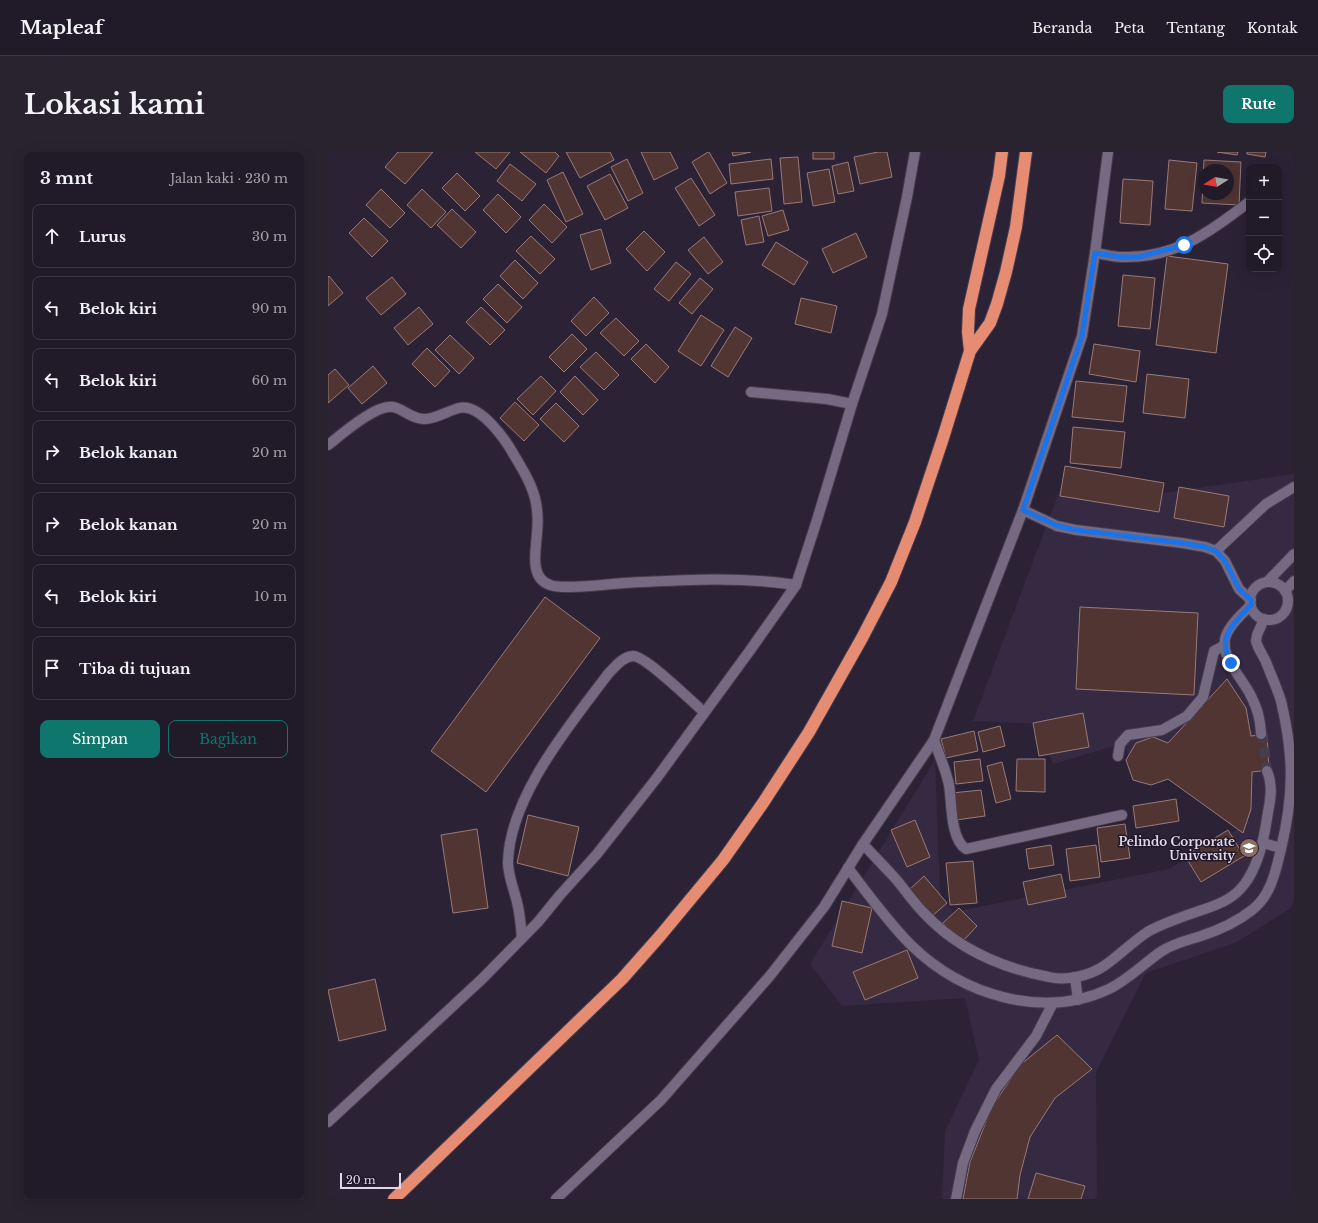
<!DOCTYPE html>
<html lang="id">
<meta charset="utf-8">
<style>
body{margin:0;font-family:"Libre Baskerville",serif;background:#292330;color:#f1f3f6}
.controls{position:absolute;right:12px;top:12px;display:grid;overflow:hidden;border-radius:8px;box-shadow:0 4px 16px #0002}
.controls button{width:36px;height:36px;display:grid;place-items:center;padding:0;border:0;border-bottom:1px solid #3e3845;background:#211a28;color:#f1f3f6;font:20px sans-serif}
.compass{position:absolute;left:870px;top:12px;width:36px;height:36px;border-radius:50%;background:#211a28;box-shadow:0 4px 16px #0002;rotate:259deg}
.scale{position:absolute;left:12px;bottom:10px;width:61px;box-sizing:border-box;padding-left:4px;border:2px solid #dfd8e6;border-top:0;font-size:11px;line-height:14px;white-space:nowrap;color:#dfd8e6;-webkit-text-stroke:3px #22182b;paint-order:stroke}
.stop{position:absolute;width:12px;height:12px;margin:-9px;border:3px solid #1a73e8;border-radius:50%;background:#fff}
.stop.end{background:#1a73e8;border-color:#fff;box-shadow:0 1px 4px #0008}
.list{margin:0;padding:0;list-style:none}
h2{display:flex;justify-content:space-between;align-items:center;height:52px;margin:0;padding:0 16px;font-size:17px}
h2 small{font-size:13px;font-weight:400;color:#a2a1a8}
.list li{display:grid;grid-template-columns:26px 1fr auto;gap:12px;align-items:center;box-sizing:border-box;height:64px;margin:0 8px 8px;padding:0 8px;border:1px solid #3e3845;border-radius:8px}
.list b{display:block;font-size:15px;white-space:nowrap}
.list em{font-size:13px;font-style:normal;color:#a2a1a8}
.actions{display:flex;gap:8px;padding:12px 16px}
.actions a{flex:1;padding:9px 0;border:1px solid #0f766e;border-radius:8px;text-align:center;font-size:14px;color:#0f766e}
.actions .main{background:#0f766e;color:#fff}
.icon{flex:none;width:22px;height:22px;fill:none;stroke:currentColor;stroke-width:2;stroke-linecap:round;stroke-linejoin:round}
.map{position:relative;flex:none;width:966px;height:1047px;overflow:hidden;border-radius:8px}
header{display:flex;align-items:center;gap:24px;box-sizing:border-box;height:56px;padding:0 20px;background:#211a28;border-bottom:1px solid #3e3845}
header strong{font-size:19px}
nav{display:flex;gap:22px;margin-inline-start:auto;font-size:14px}
.intro{display:flex;align-items:center;justify-content:space-between;box-sizing:border-box;height:96px;padding:0 24px}
h1{margin:0;font-size:28px}
.button{padding:10px 18px;border-radius:8px;background:#0f766e;color:#fff;font-size:14px;font-weight:700}
main{display:flex;gap:24px;padding:0 24px}
aside{flex:1;background:#211a28;border-radius:8px;box-shadow:0 4px 16px #0002}
.map>svg:first-child{display:block}
</style>
<header>
<strong>Mapleaf</strong>
<nav><a>Beranda</a><a>Peta</a><a>Tentang</a><a>Kontak</a></nav>
</header>
<div class="intro"><h1>Lokasi kami</h1><a class="button">Rute</a></div>
<main>
<aside>
<h2>3 mnt<small>Jalan kaki · 230 m</small></h2>
<ul class="list">
<li><svg class="icon" aria-label="ahead" viewBox="0 0 24 24"><path d="M12 20V5M6 11l6-6 6 6"/></svg><div><b>Lurus</b></div><em>30 m</em></li>
<li><svg class="icon" aria-label="left" viewBox="0 0 24 24"><path d="M17 20v-9H6M10 6l-5 5 5 5"/></svg><div><b>Belok kiri</b></div><em>90 m</em></li>
<li><svg class="icon" aria-label="left" viewBox="0 0 24 24"><path d="M17 20v-9H6M10 6l-5 5 5 5"/></svg><div><b>Belok kiri</b></div><em>60 m</em></li>
<li><svg class="icon" aria-label="right" viewBox="0 0 24 24"><path d="M7 20v-9h11M14 6l5 5-5 5"/></svg><div><b>Belok kanan</b></div><em>20 m</em></li>
<li><svg class="icon" aria-label="right" viewBox="0 0 24 24"><path d="M7 20v-9h11M14 6l5 5-5 5"/></svg><div><b>Belok kanan</b></div><em>20 m</em></li>
<li><svg class="icon" aria-label="left" viewBox="0 0 24 24"><path d="M17 20v-9H6M10 6l-5 5 5 5"/></svg><div><b>Belok kiri</b></div><em>10 m</em></li>
<li><svg class="icon" aria-label="arrive" viewBox="0 0 24 24"><path d="M6 21V4h12l-3 4 3 4H6"/></svg><div><b>Tiba di tujuan</b></div></li>
</ul>
<div class="actions"><a class="main">Simpan</a><a>Bagikan</a></div>
</aside>
<div class="map">
<svg width="966" height="1047" viewBox="0 0 966 1047">
<rect width="100%" height="100%" fill="#2c2236"/>
<path fill="#362942" d="M 966,322 L 966,749 L 963,756 L 909,790 L 818,821 L 768,920 L 769,1042 L 767,1047 L 614,1047 L 617,979 L 651,908 L 637,846 L 514,854 L 482,812 L 607,608 L 612,742 L 625,760 L 841,717 L 912,676 L 842,615 L 811,633 L 796,591 L 725,612 L 709,572 L 645,569 L 737,324 L 835,341 Z"/>
<g fill="#503533" stroke="#997a77" fill-rule="evenodd">
<path d="M 70,0 L 105,0 L 77,32 L 57,15 Z"/>
<path d="M 147,0 L 182,0 L 168,17 Z"/>
<path d="M 192,0 L 227,0 L 231,4 L 218,21 Z"/>
<path d="M 238,0 L 282,0 L 286,8 L 252,26 Z"/>
<path d="M 313,0 L 342,0 L 350,16 L 326,28 Z"/>
<path d="M 380,0 L 381,0 L 399,31 L 382,42 L 364,10 Z"/>
<path d="M 404,0 L 423,0 L 405,4 Z"/>
<rect x="485" y="0" width="21" height="7"/>
<path d="M 550,0 L 559,0 L 564,25 L 532,32 L 526,5 Z"/>
<path d="M 889,0 L 910,0 L 909,3 Z"/>
<path d="M 919,0 L 938,0 L 937,5 L 919,2 Z"/>
<path d="M 470,5 L 474,50 L 456,52 L 452,6 Z"/>
<path d="M 299,7 L 315,41 L 300,49 L 283,15 Z"/>
<path d="M 443,7 L 445,27 L 403,32 L 401,12 Z"/>
<path d="M 841,8 L 869,11 L 864,59 L 837,57 Z"/>
<path d="M 876,8 L 913,10 L 911,53 L 874,51 ZM 876,18 L 900,18 L 900,42 L 876,42 Z"/>
<path d="M 520,10 L 526,39 L 510,42 L 504,14 Z"/>
<path d="M 182,12 L 208,32 L 194,49 L 169,29 Z"/>
<path d="M 501,17 L 507,50 L 485,54 L 479,21 Z"/>
<path d="M 235,20 L 255,62 L 238,70 L 219,28 Z"/>
<path d="M 129,21 L 152,44 L 137,59 L 114,36 Z"/>
<path d="M 282,22 L 300,56 L 277,68 L 259,34 Z"/>
<path d="M 363,26 L 387,63 L 371,74 L 347,36 Z"/>
<path d="M 795,27 L 825,29 L 822,73 L 792,71 Z"/>
<path d="M 441,36 L 444,59 L 410,64 L 407,40 Z"/>
<path d="M 53,37 L 77,61 L 62,76 L 38,53 Z"/>
<path d="M 94,37 L 118,60 L 103,76 L 79,53 Z"/>
<path d="M 170,42 L 193,65 L 178,81 L 155,58 Z"/>
<path d="M 216,52 L 239,75 L 224,91 L 201,68 Z"/>
<path d="M 124,57 L 148,80 L 133,96 L 109,73 Z"/>
<path d="M 455,58 L 461,78 L 440,84 L 434,64 Z"/>
<path d="M 431,64 L 436,90 L 418,93 L 413,68 Z"/>
<path d="M 36,66 L 60,89 L 44,105 L 21,81 Z"/>
<path d="M 273,77 L 283,111 L 263,118 L 252,83 Z"/>
<path d="M 316,79 L 337,100 L 319,119 L 298,97 Z"/>
<path d="M 528,81 L 539,105 L 505,121 L 494,97 Z"/>
<path d="M 203,84 L 227,107 L 212,122 L 188,99 Z"/>
<path d="M 376,85 L 395,110 L 380,122 L 360,98 Z"/>
<path d="M 448,90 L 480,110 L 466,133 L 434,113 Z"/>
<path d="M 839,104 L 900,112 L 888,201 L 828,193 Z"/>
<path d="M 187,108 L 210,131 L 195,147 L 172,124 Z"/>
<path d="M 348,110 L 363,122 L 341,149 L 326,137 Z"/>
<path d="M 795,123 L 827,126 L 822,177 L 790,174 Z"/>
<path d="M 1,124 L 15,141 L 0,154 L 0,125 Z"/>
<path d="M 64,125 L 78,142 L 53,163 L 38,146 Z"/>
<path d="M 372,126 L 385,137 L 364,162 L 351,151 Z"/>
<path d="M 170,132 L 194,155 L 179,171 L 155,147 Z"/>
<path d="M 266,145 L 281,161 L 258,184 L 243,169 Z"/>
<path d="M 473,146 L 509,154 L 503,181 L 467,172 Z"/>
<path d="M 91,155 L 105,172 L 80,193 L 66,176 Z"/>
<path d="M 153,155 L 177,178 L 162,193 L 138,170 Z"/>
<path d="M 373,163 L 396,178 L 373,214 L 350,199 Z"/>
<path d="M 288,166 L 311,189 L 296,204 L 272,181 Z"/>
<path d="M 407,175 L 424,186 L 400,225 L 383,214 Z"/>
<path d="M 244,182 L 259,197 L 236,220 L 221,205 Z"/>
<path d="M 122,183 L 146,206 L 131,222 L 107,198 Z"/>
<path d="M 318,192 L 341,215 L 327,231 L 303,207 Z"/>
<path d="M 766,192 L 812,199 L 808,230 L 761,222 Z"/>
<path d="M 99,196 L 122,219 L 107,235 L 84,212 Z"/>
<path d="M 268,200 L 291,223 L 276,238 L 252,215 Z"/>
<path d="M 45,214 L 59,231 L 34,252 L 20,236 Z"/>
<path d="M 7,217 L 21,233 L 0,251 L 0,223 Z"/>
<path d="M 819,222 L 861,227 L 857,266 L 815,261 Z"/>
<path d="M 213,224 L 228,239 L 205,263 L 189,247 Z"/>
<path d="M 247,224 L 270,248 L 255,263 L 232,240 Z"/>
<path d="M 748,229 L 799,234 L 795,270 L 744,265 Z"/>
<path d="M 187,250 L 211,273 L 196,289 L 172,266 Z"/>
<path d="M 228,251 L 251,274 L 236,290 L 212,267 Z"/>
<path d="M 745,275 L 797,280 L 793,316 L 742,311 Z"/>
<path d="M 737,314 L 836,331 L 831,360 L 732,344 Z"/>
<path d="M 851,335 L 901,344 L 896,375 L 846,366 Z"/>
<path d="M 217,445 L 272,486 L 158,640 L 103,599 Z"/>
<path d="M 752,455 L 870,461 L 866,543 L 748,537 Z"/>
<path d="M 899,527 L 918,556 L 923,584 L 939,582 L 941,618 L 924,620 L 923,657 L 915,681 L 840,627 L 823,633 L 805,628 L 798,608 L 808,591 L 825,585 L 840,591 Z"/>
<path d="M 755,561 L 761,595 L 711,604 L 705,571 Z"/>
<path d="M 672,574 L 677,594 L 655,600 L 650,580 Z"/>
<path d="M 646,579 L 650,599 L 618,606 L 613,587 Z"/>
<path d="M 652,607 L 655,629 L 628,632 L 626,610 Z"/>
<path d="M 689,607 L 717,607 L 717,640 L 688,639 Z"/>
<path d="M 674,610 L 683,647 L 668,651 L 659,614 Z"/>
<path d="M 653,638 L 657,664 L 628,668 L 624,641 Z"/>
<path d="M 848,647 L 851,669 L 808,676 L 805,654 Z"/>
<path d="M 200,663 L 251,675 L 240,724 L 189,711 Z"/>
<path d="M 587,668 L 602,705 L 579,715 L 563,678 Z"/>
<path d="M 797,672 L 802,706 L 773,710 L 769,676 Z"/>
<path d="M 149,677 L 160,756 L 125,761 L 113,683 Z"/>
<path d="M 900,678 L 916,704 L 873,730 L 857,704 Z"/>
<path d="M 723,693 L 726,713 L 701,717 L 698,697 Z"/>
<path d="M 768,693 L 772,725 L 742,729 L 738,697 Z"/>
<path d="M 645,709 L 649,751 L 622,753 L 618,711 Z"/>
<path d="M 733,722 L 738,745 L 700,753 L 695,730 Z"/>
<path d="M 596,724 L 619,751 L 603,765 L 580,739 Z"/>
<path d="M 514,749 L 544,756 L 534,801 L 504,794 Z"/>
<path d="M 631,756 L 649,774 L 634,790 L 615,771 Z"/>
<path d="M 579,798 L 590,826 L 537,848 L 525,820 Z"/>
<path d="M 47,827 L 58,878 L 11,889 L 0,838 Z"/>
<path d="M 729,883 L 764,917 L 727,946 L 702,985 L 692,1023 L 689,1047 L 635,1047 L 642,1010 L 664,955 L 692,913 Z"/>
<path d="M 708,1021 L 757,1034 L 753,1047 L 700,1047 Z"/>
</g>
<g fill="none" stroke-linecap="round" stroke-linejoin="round">
<path stroke="#473d50" stroke-width="10" stroke-dasharray="10 5" stroke-linecap="butt" d="M 933,582 L 935,583 L 939,619"/>
<defs>
<g id="minor">
<path d="M 767,101 C 776,102 785,105 794,105 C 846,107 882,80 921,50"/>
<path d="M 423,240 L 499,247 L 524,252"/>
<path d="M 0,293 C 14,282 48,252 65,255 C 76,257 83,267 96,267 C 108,267 119,259 131,256 C 152,251 177,287 186,303 C 195,318 205,334 208,351 C 210,361 210,371 209,381 C 208,398 201,426 222,433 C 235,438 280,432 296,431 C 353,428 410,424 468,433"/>
<path d="M 695,358 L 729,374 L 748,378 L 854,391 L 877,395 L 888,399 L 897,409 L 911,437 L 923,448"/>
<path d="M 888,399 L 938,352 L 966,335"/>
<path d="M 939,430 L 966,402"/>
<circle cx="941" cy="449" r="19"/>
<path d="M 957,439 L 966,429"/>
<path d="M 923,453 C 914,462 900,474 897,487 C 893,506 915,527 923,544 C 930,558 932,567 933,582"/>
<path d="M 606,588 C 611,603 618,618 621,633 C 624,650 622,687 638,697 L 794,663"/>
<path d="M 790,604 L 792,592 L 800,583 L 834,578 L 859,564 L 875,545 L 886,499 L 897,493"/>
<path d="M 935,691 L 953,696"/>
<path d="M 535,692 C 545,703 556,714 566,725 C 576,736 584,749 595,760 C 628,796 673,816 721,825 C 738,829 761,824 776,814 C 792,803 805,789 821,779 C 838,770 856,764 874,758 C 883,755 892,752 900,747 C 928,731 936,689 940,660 C 942,650 944,640 942,630 C 942,626 940,622 939,619"/>
<path d="M 520,716 C 540,742 560,770 583,793 C 634,843 715,868 781,837 C 801,827 816,811 834,799 C 846,791 860,788 873,784 C 891,778 909,770 924,758 C 943,744 948,718 953,697 C 966,642 966,604 953,549 C 949,536 943,523 938,510 C 935,503 930,497 928,489 L 929,483 L 936,467"/>
<path d="M 194,786 C 193,774 192,762 189,750 C 186,738 180,723 180,711 C 181,645 242,573 280,522 C 287,515 294,505 305,504 C 318,504 364,550 376,560"/>
<path d="M 747,825 L 750,848"/>
<path d="M 0,970 L 154,827 L 210,770 L 232,743 L 269,702 L 328,627 L 423,497 L 468,433 L 489,368 L 524,252 L 554,162 L 579,45 L 587,0"/>
<path d="M 228,1047 L 333,948 L 441,825 L 496,755 L 535,692 L 606,588 L 695,358 L 754,184 L 767,101 L 780,0"/>
<path d="M 628,1047 L 635,1011 L 647,979 L 668,937 L 708,884 L 725,851"/>
</g>
<g id="highway">
<path d="M 642,199 L 640,180 L 641,157 L 671,24 L 674,0"/>
<path d="M 66,1047 L 294,827 L 332,784 L 395,708 L 435,651 L 481,580 L 534,486 L 563,430 L 587,370 L 615,286 L 642,199 L 662,171 L 669,152 L 678,120 L 688,75 L 698,0"/>
</g>
</defs>
<use href="#minor" stroke="#453c4d" stroke-width="12"/>
<use href="#highway" stroke="#453c4d" stroke-width="14"/>
<use href="#minor" stroke="#766a82" stroke-width="10"/>
<use href="#highway" stroke="#e68c73" stroke-width="12"/>
</g>
<g fill="none" stroke-linecap="round" stroke-linejoin="round">
<path stroke="#1a73e8" stroke-width="5" d="M 856,93 L 811,105 L 793,105 L 767,101 L 754,184 L 695,358 L 730,374 L 748,378 L 854,391 L 877,395 L 888,399 L 897,409 L 911,437 L 923,448 L 923,453 C 906,471 888,485 903,511"/>
</g>
<defs>
<symbol id="university-disc" viewBox="-11 -11 22 22"><circle r="9.5" fill="#8d6e63" stroke="#22182b"/><path d="M0-5L7-2L0 1L-7-2ZM-4 1L0 2.5L4 1V4Q0 6-4 4Z" fill="#fff"/></symbol>
</defs>
<g fill-rule="evenodd">
<use href="#university-disc" x="910" y="685" width="22" height="22"/>
</g>
<g text-anchor="middle" dominant-baseline="central" stroke-width="3" stroke-linejoin="round" paint-order="stroke">
<g font-size="12" font-weight="bold" fill="#dfd8e6" stroke="#22182b" text-anchor="end">
<text x="907" y="689">Pelindo Corporate<tspan x="907" dy="14">University</tspan></text>
</g>
</g>
</svg>
<div class="controls">
<button>+</button>
<button>−</button>
<button><svg class="icon" aria-label="locate" viewBox="0 0 24 24"><circle cx="12" cy="12" r="6"/><path d="M12 2v4M12 18v4M2 12h4M18 12h4"/></svg></button>
</div>
<svg class="compass" viewBox="-18 -18 36 36"><path d="M0-13l5 13h-10z" fill="#e53935"/><path d="M0 13l5-13h-10z" fill="#a2a1a8"/></svg>
<div class="scale">20 m</div>
<div class="stop" style="left:856px;top:93px"></div>
<div class="stop end" style="left:903px;top:511px"></div>
</div>
</main>
